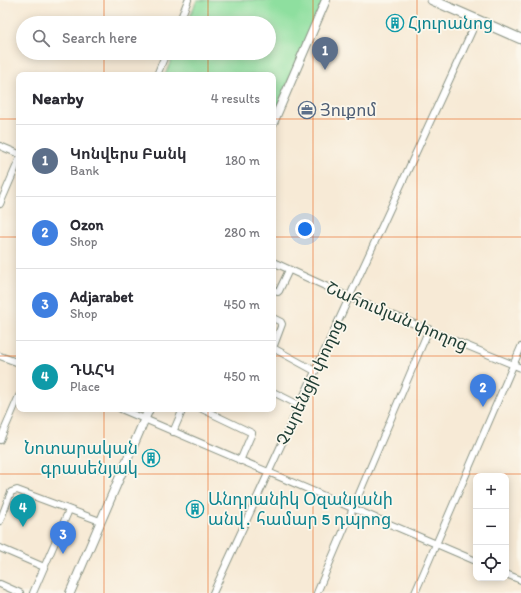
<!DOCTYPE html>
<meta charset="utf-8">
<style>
body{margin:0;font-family:Itim,"Noto Sans Armenian",sans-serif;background:#f7f7f7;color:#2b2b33}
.controls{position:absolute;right:12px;bottom:12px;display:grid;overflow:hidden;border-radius:8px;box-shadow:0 2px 10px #0003}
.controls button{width:36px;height:36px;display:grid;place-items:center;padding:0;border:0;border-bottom:1px solid #e1e1e2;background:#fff;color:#2b2b33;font:20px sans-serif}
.you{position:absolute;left:305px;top:229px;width:14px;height:14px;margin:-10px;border:3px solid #fff;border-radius:50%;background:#1a73e8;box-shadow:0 0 0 6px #1a73e833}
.badge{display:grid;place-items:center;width:26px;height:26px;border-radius:50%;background:#111827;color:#fff;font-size:13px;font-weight:700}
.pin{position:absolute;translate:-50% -33px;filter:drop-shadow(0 1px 2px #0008)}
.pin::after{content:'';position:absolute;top:21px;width:14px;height:12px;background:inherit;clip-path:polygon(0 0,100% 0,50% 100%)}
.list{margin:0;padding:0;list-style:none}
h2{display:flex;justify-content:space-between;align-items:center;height:52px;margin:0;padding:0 16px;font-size:17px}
h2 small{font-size:13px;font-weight:400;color:#7c7c81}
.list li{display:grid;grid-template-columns:26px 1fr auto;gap:12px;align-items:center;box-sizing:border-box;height:72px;padding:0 16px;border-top:1px solid #e1e1e2}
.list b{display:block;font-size:15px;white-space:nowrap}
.list p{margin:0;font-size:13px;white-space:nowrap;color:#7c7c81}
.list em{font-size:13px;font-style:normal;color:#7c7c81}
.icon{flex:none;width:22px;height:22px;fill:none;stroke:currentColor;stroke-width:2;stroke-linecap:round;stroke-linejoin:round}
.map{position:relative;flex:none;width:521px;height:593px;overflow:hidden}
.search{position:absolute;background:#fff;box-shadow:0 2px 10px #0003;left:16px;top:16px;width:260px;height:44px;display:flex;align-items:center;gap:10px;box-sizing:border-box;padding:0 14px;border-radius:22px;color:#7c7c81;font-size:15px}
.panel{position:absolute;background:#fff;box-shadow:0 2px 10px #0003;left:16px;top:72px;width:260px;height:340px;border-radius:8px}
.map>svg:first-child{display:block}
</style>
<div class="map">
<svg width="521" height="593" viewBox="0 0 521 593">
<rect width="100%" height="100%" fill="#fbf7ec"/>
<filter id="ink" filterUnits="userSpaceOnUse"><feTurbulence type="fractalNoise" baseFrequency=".025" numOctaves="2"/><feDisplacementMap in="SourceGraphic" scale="8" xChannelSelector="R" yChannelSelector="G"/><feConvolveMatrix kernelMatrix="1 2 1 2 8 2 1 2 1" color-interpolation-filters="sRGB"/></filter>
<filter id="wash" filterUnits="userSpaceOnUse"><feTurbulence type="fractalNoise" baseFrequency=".012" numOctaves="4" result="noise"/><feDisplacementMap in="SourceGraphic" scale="16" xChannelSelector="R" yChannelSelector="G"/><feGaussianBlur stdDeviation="0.9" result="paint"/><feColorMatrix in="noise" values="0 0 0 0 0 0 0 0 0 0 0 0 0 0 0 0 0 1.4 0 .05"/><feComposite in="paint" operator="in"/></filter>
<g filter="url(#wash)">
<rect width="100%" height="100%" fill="#f7ead6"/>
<path fill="#8edf9f" stroke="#568e6a" d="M 197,0 L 324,0 L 273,117 L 273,75 L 165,75 L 174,53 L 269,53 L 269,23 L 187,23 Z"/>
</g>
<g filter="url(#ink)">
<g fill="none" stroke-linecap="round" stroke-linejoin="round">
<defs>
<g id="minor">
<path d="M 179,23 L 188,0"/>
<path d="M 157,75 L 166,53"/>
<path d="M 0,146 L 19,154"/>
<path d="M 0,204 L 19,160"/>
<path d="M 273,262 L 349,297 L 521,368"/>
<path d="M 273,290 L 278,292 L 279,291 L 289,270"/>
<path d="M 273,318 L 281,322 L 282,324 L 273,348"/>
<path d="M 273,348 L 315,371"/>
<path d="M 0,356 L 19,363"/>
<path d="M 273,392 L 299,405"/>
<path d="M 121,409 L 476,561"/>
<path d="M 202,409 L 252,433 L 240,461"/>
<path d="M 173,432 L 183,409"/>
<path d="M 0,440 L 19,396"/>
<path d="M 0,521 L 11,492 L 17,490 L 100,521"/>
<path d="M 0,548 L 44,567"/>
<path d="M 506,574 L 521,580"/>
<path d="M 0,584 L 20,593"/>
<path d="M 33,593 L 69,510"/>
<path d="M 213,593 L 477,20"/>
<path d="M 317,593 L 429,329"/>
<path d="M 415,593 L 521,347"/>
</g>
<g id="major">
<path d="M 273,123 L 326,0"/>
<path d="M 70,593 L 149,409"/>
</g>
<path id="highway" d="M 432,0 L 521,39"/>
</defs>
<use href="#minor" stroke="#8b9485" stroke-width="8"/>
<use href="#major" stroke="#8b9485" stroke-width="10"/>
<use href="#highway" stroke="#8b9485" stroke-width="11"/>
<use href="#minor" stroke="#fff" stroke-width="6"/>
<use href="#major" stroke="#fff" stroke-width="8"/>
<use href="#highway" stroke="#fff" stroke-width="9"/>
</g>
</g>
<path fill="none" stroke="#e8590c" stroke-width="1" stroke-opacity="0.55" d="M 104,0 L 104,23M 208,0 L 208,23M 313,0 L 313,593M 417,0 L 417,593M 104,53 L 104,75M 208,53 L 208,75M 0,119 L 19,119M 273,119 L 521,119M 0,237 L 19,237M 273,237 L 521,237M 0,356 L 19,356M 273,356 L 521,356M 104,409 L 104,593M 208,409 L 208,593M 0,474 L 521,474"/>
<defs>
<symbol id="building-ring" viewBox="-11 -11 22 22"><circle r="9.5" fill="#fbf7ec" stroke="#0f9aa8" stroke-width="1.5"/><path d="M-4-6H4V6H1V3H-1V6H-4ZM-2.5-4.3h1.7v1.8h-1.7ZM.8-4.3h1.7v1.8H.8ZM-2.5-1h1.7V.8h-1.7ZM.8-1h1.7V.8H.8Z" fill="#0f9aa8"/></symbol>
<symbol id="office-ring" viewBox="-11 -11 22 22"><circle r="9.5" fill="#fbf7ec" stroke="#5c6f8a" stroke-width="1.5"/><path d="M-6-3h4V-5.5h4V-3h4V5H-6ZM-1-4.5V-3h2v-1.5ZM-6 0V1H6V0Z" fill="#5c6f8a"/></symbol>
</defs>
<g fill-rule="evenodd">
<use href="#building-ring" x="385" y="13" width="20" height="20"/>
<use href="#office-ring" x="297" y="100" width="20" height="20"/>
<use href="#building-ring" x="141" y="448" width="20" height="20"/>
<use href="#building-ring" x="185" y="499" width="20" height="20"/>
</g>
<g text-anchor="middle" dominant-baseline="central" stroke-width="3.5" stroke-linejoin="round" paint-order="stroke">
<g font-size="17" fill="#0d838f" stroke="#fbf7ec" text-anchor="start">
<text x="408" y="23">Հյուրանոց</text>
<text x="138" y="448" text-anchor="end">Նոտարական<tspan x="138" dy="20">գրասենյակ</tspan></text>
<text x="208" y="499">Անդրանիկ Օզանյանի<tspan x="208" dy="20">անվ․ համար 5 դպրոց</tspan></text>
</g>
<g font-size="17" fill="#4e5e75" stroke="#fbf7ec" text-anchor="start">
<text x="320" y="110">Յուքոմ</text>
</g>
<g font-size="17" fill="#1f3d34" stroke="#fbf7ec">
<text transform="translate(397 316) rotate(23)">Շահումյան փողոց</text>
<text transform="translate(310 382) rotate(-65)">Չարենցի փողոց</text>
</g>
</g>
</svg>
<div class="controls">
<button>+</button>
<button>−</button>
<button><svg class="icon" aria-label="locate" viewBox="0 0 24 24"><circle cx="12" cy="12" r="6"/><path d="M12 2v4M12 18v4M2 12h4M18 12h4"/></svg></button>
</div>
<div class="you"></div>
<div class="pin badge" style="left:325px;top:70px;background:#5c6f8a">1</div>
<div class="pin badge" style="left:483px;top:407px;background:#3f7fe0">2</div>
<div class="pin badge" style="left:63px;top:554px;background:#3f7fe0">3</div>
<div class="pin badge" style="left:23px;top:527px;background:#0f9aa8">4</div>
<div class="search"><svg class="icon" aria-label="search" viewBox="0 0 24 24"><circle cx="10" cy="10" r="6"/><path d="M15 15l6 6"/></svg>Search here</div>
<section class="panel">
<h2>Nearby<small>4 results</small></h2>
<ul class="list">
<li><span class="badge" style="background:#5c6f8a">1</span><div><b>Կոնվերս Բանկ</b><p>Bank</p></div><em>180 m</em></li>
<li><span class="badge" style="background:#3f7fe0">2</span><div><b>Ozon</b><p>Shop</p></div><em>280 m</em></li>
<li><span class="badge" style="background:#3f7fe0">3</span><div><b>Adjarabet</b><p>Shop</p></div><em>450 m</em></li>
<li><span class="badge" style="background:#0f9aa8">4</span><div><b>ԴԱՀԿ</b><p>Place</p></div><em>450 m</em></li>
</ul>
</section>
</div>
